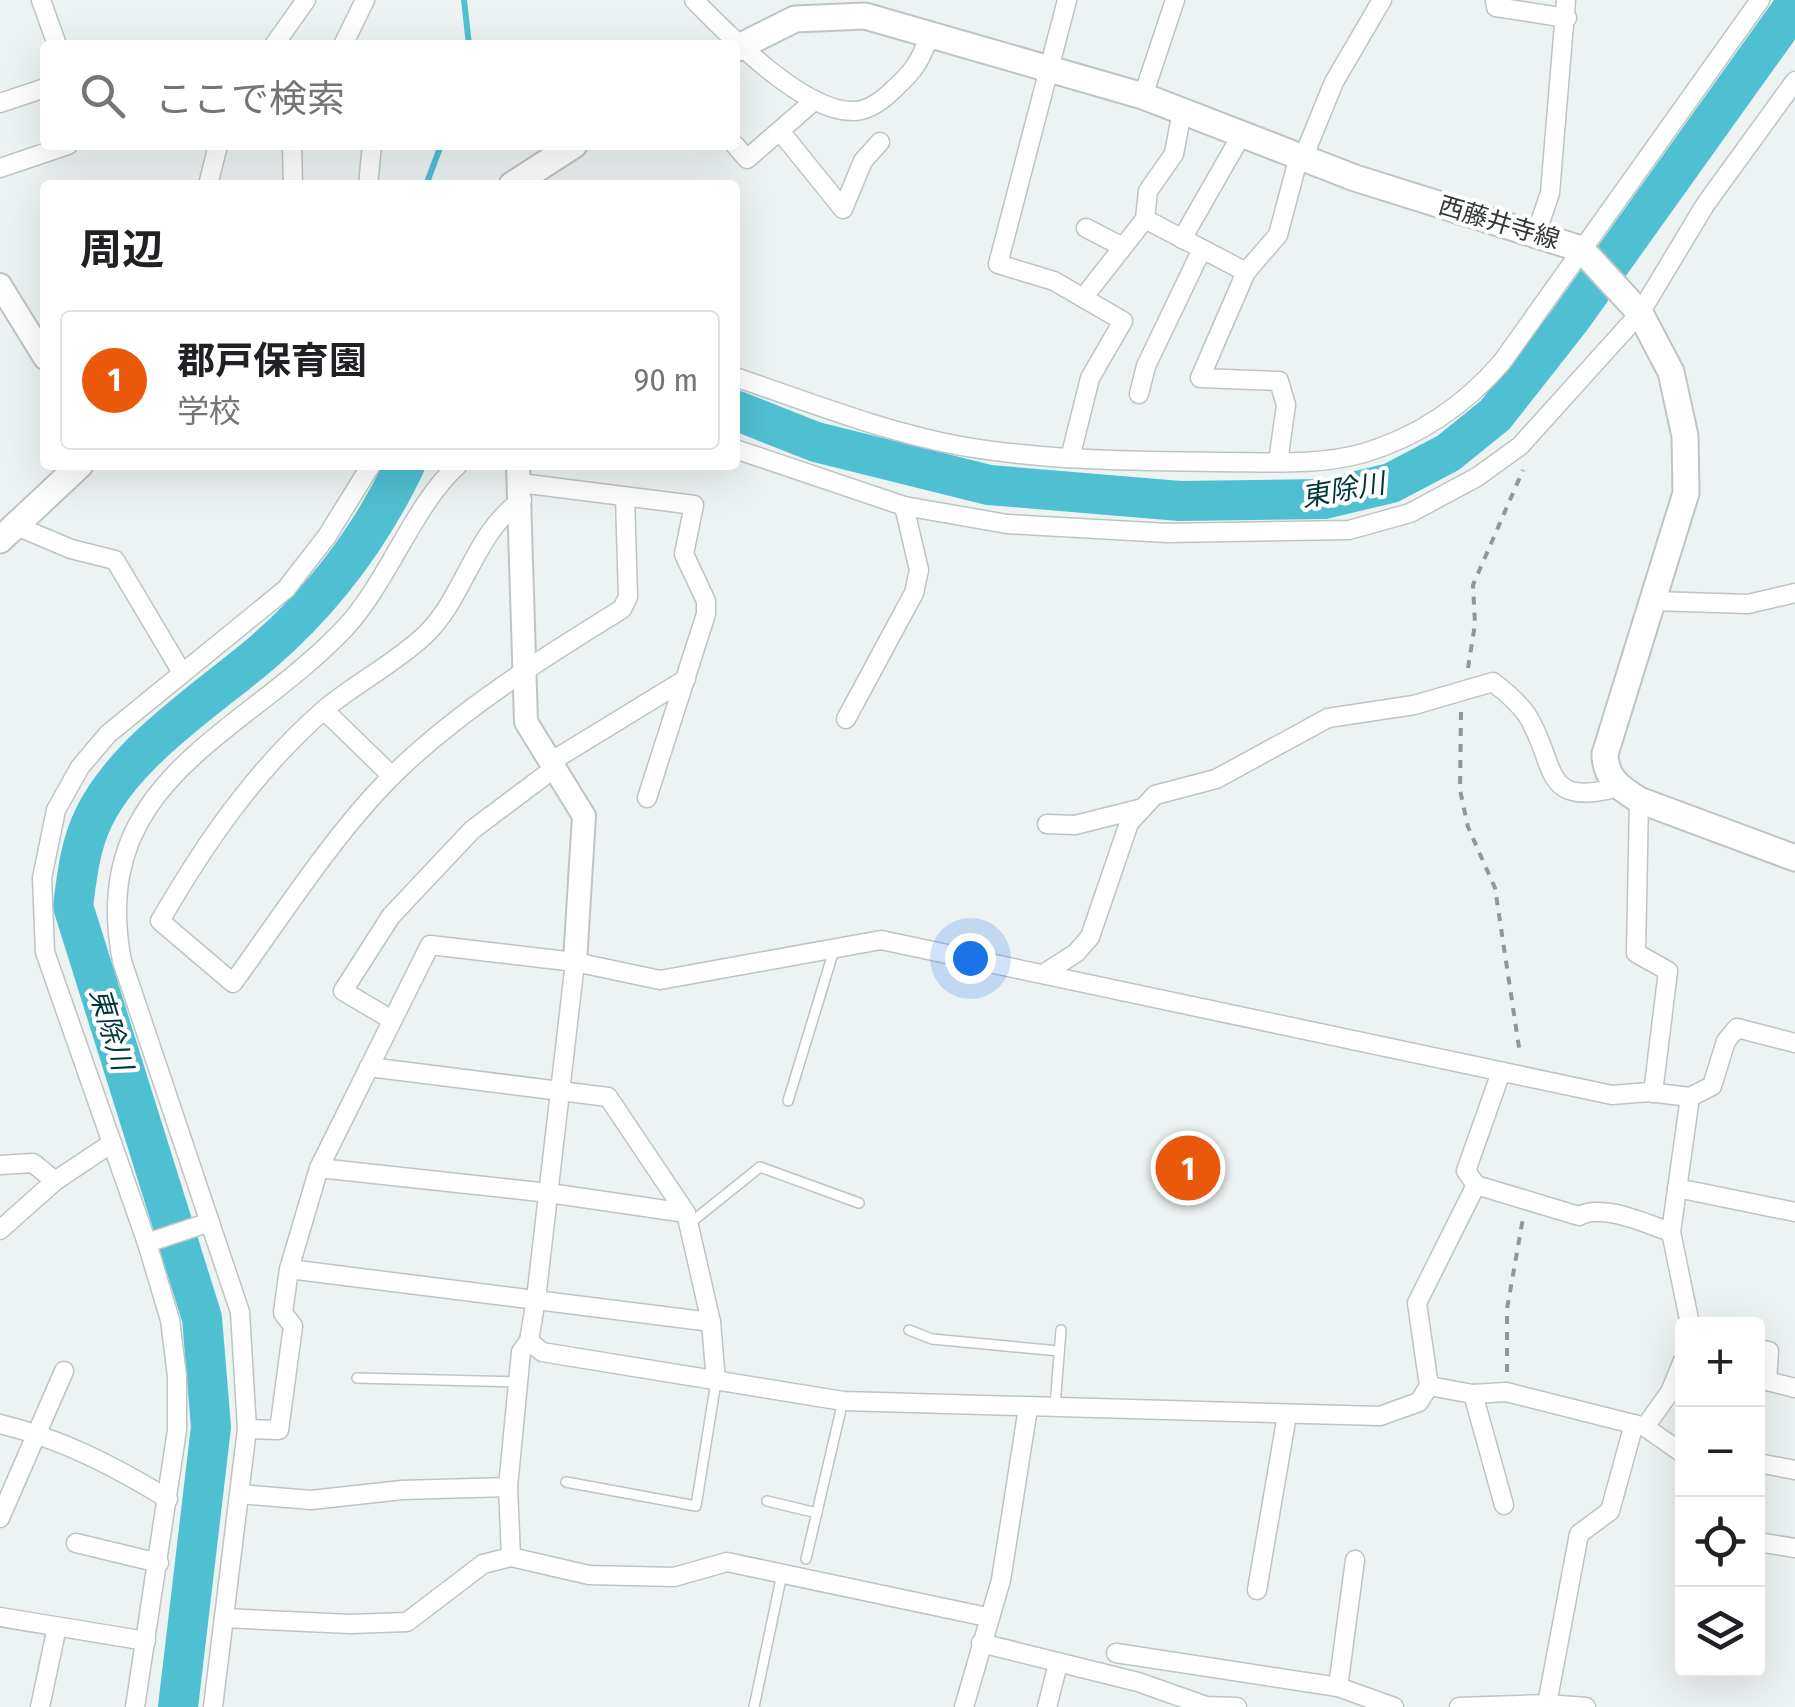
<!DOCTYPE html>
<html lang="ja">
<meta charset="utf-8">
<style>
body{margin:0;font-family:"Fira Sans Condensed","Noto Sans JP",sans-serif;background:#f6f6f6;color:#202124}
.controls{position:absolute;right:30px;bottom:30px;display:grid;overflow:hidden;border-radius:10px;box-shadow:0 10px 40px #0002}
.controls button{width:90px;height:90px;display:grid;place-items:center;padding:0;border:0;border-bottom:2px solid #e0e0e0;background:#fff;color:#202124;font:50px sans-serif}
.you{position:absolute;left:970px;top:958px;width:35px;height:35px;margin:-25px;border:8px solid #fff;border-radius:50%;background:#1a73e8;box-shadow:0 0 0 15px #1a73e833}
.badge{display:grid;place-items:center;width:65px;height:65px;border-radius:50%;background:#ea580c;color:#fff;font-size:32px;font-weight:700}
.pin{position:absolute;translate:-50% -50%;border:5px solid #fff;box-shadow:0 2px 10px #0006}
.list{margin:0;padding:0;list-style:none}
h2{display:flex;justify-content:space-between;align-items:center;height:130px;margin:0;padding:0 40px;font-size:42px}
h2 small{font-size:32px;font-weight:400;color:#757577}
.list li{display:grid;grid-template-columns:65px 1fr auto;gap:30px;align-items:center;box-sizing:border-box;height:140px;margin:0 20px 20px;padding:0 20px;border:2px solid #e0e0e0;border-radius:10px}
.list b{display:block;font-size:38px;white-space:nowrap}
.list p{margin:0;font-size:32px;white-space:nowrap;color:#757577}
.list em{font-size:32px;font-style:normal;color:#757577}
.icon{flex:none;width:55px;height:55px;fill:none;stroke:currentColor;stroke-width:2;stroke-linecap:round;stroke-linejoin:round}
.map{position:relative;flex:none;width:1795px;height:1707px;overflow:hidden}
.search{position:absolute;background:#fff;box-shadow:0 10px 40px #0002;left:40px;top:40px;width:700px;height:110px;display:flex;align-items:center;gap:25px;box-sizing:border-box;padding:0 35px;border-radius:10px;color:#757577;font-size:38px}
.panel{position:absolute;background:#fff;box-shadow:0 10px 40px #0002;left:40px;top:180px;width:700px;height:290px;border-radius:10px}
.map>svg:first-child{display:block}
</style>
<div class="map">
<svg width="1795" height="1707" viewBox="0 0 1795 1707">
<rect width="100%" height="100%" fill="#edf2f3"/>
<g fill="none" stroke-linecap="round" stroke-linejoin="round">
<g stroke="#4fc0d2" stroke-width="6">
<path d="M 464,0 L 469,45"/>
<path d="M 426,185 L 441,145"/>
</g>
<g stroke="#4fc0d2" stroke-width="40">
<path d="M 735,410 L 816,442 L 989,485 L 1180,501 L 1324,499 L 1391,483 L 1448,453 L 1495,415 L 1569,321 L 1795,5"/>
<path d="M 178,1707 L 211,1427 L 202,1318 L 73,906 C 77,876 80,845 94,817 C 126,751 208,699 263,652 C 322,601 371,536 405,465"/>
</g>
<defs>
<g id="service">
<path d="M 788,1101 L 834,950"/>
<path d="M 689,1224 L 760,1167 L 859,1203"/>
<path d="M 909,1330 L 932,1339 L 1059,1351"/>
<path d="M 357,1378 L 518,1382"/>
<path d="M 1055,1406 L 1061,1330"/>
<path d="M 566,1482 L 696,1506 L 716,1382"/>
<path d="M 767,1501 L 817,1513"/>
<path d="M 806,1559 L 843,1401"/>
<path d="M 754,1707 L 782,1574"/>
</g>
<g id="minor">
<path d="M 41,0 L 57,45"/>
<path d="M 694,0 C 727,34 805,114 855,111 C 871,110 884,99 894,89 C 915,70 922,59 930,32"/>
<path d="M 1067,0 L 998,264 L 1054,281 L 1123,321 L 1090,378 L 1070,458"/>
<path d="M 1495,0 L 1496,7 L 1567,18"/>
<path d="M 274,45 L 306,0"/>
<path d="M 343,45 L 365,0"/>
<path d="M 1143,96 L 1175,0"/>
<path d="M 0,103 L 45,88"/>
<path d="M 780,131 L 843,209 L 863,161 L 880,142"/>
<path d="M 292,145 L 293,185"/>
<path d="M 735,145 L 747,159 L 815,100"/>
<path d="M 1303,158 L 1334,82 L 1382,0"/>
<path d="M 0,168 L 68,145"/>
<path d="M 208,185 L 218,145"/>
<path d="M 368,185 L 372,145"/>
<path d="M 1145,219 L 1246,272 L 1278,235 L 1299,156"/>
<path d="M 1086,228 L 1123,247"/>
<path d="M 1536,234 L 1550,193 L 1566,0"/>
<path d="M 1182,239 L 1242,134"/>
<path d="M 1246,272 L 1200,378 L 1279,381 L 1286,405 L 1278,462"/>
<path d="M 1083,298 L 1145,219 L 1148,191 L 1174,154 L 1182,111"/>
<path d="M 735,377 C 809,402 884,432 961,446 C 1047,461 1134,461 1220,462 C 1268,462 1318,466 1364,453 C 1420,436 1464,406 1502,362 L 1760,0"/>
<path d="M 1139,394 L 1146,366 L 1202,249"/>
<path d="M 735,449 L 904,506 L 1007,524 L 1168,533 L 1349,530 L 1410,513 L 1477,477 L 1520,446 L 1640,313 L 1705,205 L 1795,81"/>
<path d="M 520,483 L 694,505 L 684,554 L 706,601 L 706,614 L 647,798"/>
<path d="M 522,500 C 474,532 465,598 424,636 C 394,664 356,683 325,709 C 256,769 205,843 160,921 L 233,983 C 281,917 334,834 392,776 C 458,711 544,657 622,609 L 628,597 L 625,497"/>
<path d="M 14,525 L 71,549 L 115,560 L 181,671"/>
<path d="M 1654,601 L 1748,604 L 1795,593"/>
<path d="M 324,710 L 392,776"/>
<path d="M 846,719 L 914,593 L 919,570 L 904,506"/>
<path d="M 552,761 L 686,679"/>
<path d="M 1639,800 L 1636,953 L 1668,971 L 1653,1093"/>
<path d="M 1047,824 L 1075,825 L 1139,809"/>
<path d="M 1043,974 L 1076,953 L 1090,937 L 1129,823 L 1155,795 L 1216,779 L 1328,718 L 1414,705 L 1493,682 C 1506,692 1518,702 1527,715 C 1558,764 1539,809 1619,787"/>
<path d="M 392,1020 L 343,991 L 391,916 L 472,830 L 556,767"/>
<path d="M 369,1067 L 608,1097 L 686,1213 L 711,1322 L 716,1382"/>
<path d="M 1501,1072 L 1466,1171 L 1476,1185 L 1579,1216 C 1603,1203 1646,1224 1671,1232"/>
<path d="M 1690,1097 L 1671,1232 L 1690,1324"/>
<path d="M 0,1165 L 33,1163 L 55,1181"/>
<path d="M 319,1168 L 549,1193 L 686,1213"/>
<path d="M 1677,1188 L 1795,1212"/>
<path d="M 0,1230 L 55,1181 L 112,1143"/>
<path d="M 147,1243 L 210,1222"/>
<path d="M 711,1322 L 289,1269 L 319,1168 L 430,945 L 575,962 L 660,980 L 881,940 L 1612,1095 L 1649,1092 L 1690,1097 L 1712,1086 L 1726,1041 L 1737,1028 L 1795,1043"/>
<path d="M 529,1341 L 542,1352 L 843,1401 L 1380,1416 L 1419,1402 L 1429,1386 L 1473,1394 L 1506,1392 L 1645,1427 L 1682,1453"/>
<path d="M 1758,1349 L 1769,1351 L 1767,1381 L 1795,1388"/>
<path d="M 1429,1386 L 1417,1303 L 1476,1185"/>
<path d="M 1473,1394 L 1504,1505"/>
<path d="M 0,1424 C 62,1439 114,1466 168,1499"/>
<path d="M 1645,1427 L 1670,1392 L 1682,1363"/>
<path d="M 247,1429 L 279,1430 L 293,1326 L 283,1313 L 289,1269"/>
<path d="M 1758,1463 L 1795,1470"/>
<path d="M 240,1494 L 311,1500 L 402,1490 L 508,1487"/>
<path d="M 0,1518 L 64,1371"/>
<path d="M 1758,1542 L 1795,1548"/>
<path d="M 76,1543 L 159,1563"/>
<path d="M 511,1557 L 508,1487 L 521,1352 L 529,1341 L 536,1299 L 575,962"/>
<path d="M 1257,1590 L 1287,1415"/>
<path d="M 0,1617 L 146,1641"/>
<path d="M 224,1618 L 350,1624 L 407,1622 L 483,1564 L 511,1557 L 589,1575 L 674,1577 L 727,1562 L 987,1617"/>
<path d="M 981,1643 L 1138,1682 L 1206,1706 L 1237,1707"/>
<path d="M 1116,1653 L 1338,1687 L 1394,1707"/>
<path d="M 1338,1687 L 1355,1560"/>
<path d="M 1547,1704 L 1586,1707"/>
<path d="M 40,1707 L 57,1627"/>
<path d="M 135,1707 L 177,1430 L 177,1376 L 170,1320 L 147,1243 L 45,952 L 42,878 L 56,810 L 80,767 L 108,734 L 286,589 L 327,536 L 371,465"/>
<path d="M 213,1707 L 247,1429 L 240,1312 L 122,961 C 87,779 242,737 345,628 C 388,582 414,504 458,465"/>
<path d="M 964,1707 L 1001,1580 L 1028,1408"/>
<path d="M 1047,1707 L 1058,1664"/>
<path d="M 1459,1707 L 1547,1704 L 1579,1534 L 1610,1511 L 1634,1424"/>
</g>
<g id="tertiary">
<path d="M 0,285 L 45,358"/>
<path d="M 518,465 L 526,722 L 584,816 L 575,962"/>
</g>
<g id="secondary">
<path d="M 735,49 L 795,19 L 865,16 L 1143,96 L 1355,178 L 1581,249 L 1640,313 L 1671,372 L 1685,436 L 1686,493 L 1605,754 C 1605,778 1620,788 1639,800 L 1795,858"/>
<path d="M 512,185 L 574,145"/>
<path d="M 0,540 L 80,465"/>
</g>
</defs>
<use href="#service" stroke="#bec4c5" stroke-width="12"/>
<use href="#minor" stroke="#bec4c5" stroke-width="21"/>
<use href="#tertiary" stroke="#bec4c5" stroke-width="26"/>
<use href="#secondary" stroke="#bec4c5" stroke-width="29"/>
<g stroke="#929696" stroke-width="4" stroke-dasharray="8 8" stroke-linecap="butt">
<path d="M 1468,668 L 1475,624 L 1473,585 L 1523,470"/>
<path d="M 1461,712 L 1460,790 L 1468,827 L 1495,888 L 1520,1054"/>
<path d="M 1507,1372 L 1507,1309 L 1523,1218"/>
</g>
<use href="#service" stroke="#fff" stroke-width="9"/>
<use href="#minor" stroke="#fff" stroke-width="18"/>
<use href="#tertiary" stroke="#fff" stroke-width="22"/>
<use href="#secondary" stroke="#fff" stroke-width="25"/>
</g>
<g text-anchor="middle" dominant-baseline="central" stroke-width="8" stroke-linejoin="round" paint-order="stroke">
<g font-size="25" fill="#353838" stroke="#fff">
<text transform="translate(1499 223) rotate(17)">西藤井寺線</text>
</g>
<g font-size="28" font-style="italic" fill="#00373e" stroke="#fff">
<text transform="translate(1343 490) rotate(-10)">東除川</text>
<text transform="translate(111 1029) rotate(73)">東除川</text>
</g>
</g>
</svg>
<div class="controls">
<button>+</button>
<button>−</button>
<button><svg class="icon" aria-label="locate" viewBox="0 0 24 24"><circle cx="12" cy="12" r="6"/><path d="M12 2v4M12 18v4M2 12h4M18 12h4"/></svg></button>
<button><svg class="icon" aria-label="layers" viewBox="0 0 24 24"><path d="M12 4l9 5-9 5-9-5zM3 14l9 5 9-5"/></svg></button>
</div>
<div class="you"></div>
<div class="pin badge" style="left:1188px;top:1168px">1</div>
<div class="search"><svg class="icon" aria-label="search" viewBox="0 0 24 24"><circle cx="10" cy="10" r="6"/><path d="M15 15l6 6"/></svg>ここで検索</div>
<section class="panel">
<h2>周辺<small></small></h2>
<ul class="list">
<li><span class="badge">1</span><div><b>郡戸保育園</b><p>学校</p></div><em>90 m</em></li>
</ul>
</section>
</div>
